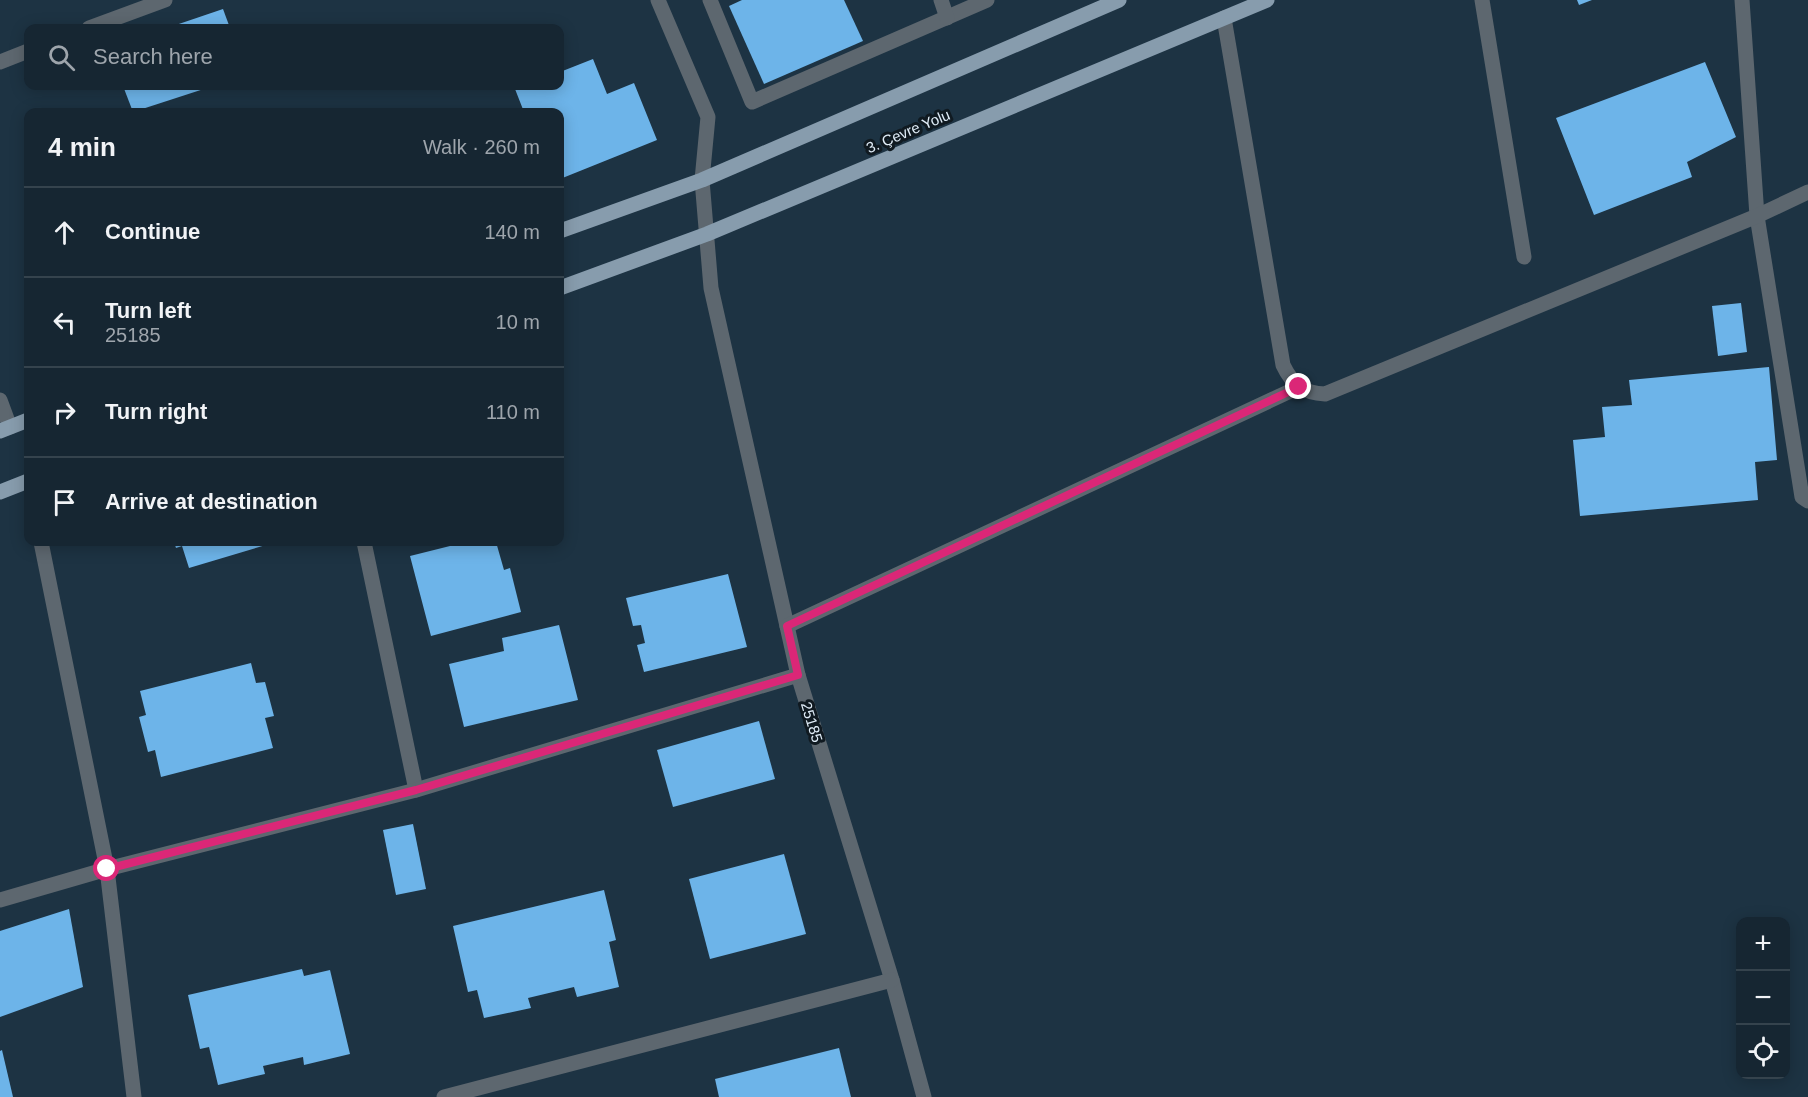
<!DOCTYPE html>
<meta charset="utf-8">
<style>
body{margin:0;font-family:Arial,sans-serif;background:#23323e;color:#f1f3f6}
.controls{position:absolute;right:18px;bottom:18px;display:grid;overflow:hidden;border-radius:12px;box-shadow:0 3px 15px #0003}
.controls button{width:54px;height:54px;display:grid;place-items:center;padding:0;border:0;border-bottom:2px solid #35434d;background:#162632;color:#f1f3f6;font:30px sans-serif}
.stop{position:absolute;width:18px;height:18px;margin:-14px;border:4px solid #db2777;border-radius:50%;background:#fff}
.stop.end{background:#db2777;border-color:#fff;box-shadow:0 2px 6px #0008}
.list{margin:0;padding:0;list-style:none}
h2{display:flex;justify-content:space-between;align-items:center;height:78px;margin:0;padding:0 24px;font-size:26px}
h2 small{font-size:20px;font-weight:400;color:#9ea5ac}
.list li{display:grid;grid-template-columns:39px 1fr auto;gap:18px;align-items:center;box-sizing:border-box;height:90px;padding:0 24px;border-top:2px solid #35434d}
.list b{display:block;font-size:22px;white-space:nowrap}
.list p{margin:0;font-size:20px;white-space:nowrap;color:#9ea5ac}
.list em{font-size:20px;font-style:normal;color:#9ea5ac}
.icon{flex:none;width:33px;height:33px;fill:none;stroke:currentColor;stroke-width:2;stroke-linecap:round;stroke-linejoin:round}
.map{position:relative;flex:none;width:1808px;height:1097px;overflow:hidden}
.search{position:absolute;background:#162632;box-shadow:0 3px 15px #0003;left:24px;top:24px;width:540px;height:66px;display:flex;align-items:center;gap:15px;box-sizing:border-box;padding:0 21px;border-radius:12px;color:#9ea5ac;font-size:22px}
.panel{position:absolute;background:#162632;box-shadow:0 3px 15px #0003;left:24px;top:108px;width:540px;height:438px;border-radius:12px}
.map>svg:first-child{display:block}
</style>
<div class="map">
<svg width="1808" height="1097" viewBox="0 0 1808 1097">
<rect width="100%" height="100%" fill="#1d3343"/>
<g fill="#6db4e9">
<path d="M 742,0 L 844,0 L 863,41 L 764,84 L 729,6 Z"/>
<path d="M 1577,0 L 1592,0 L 1579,5 Z"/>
<path d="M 223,9 L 230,28 L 167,28 Z"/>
<path d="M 593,59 L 607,94 L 634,83 L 657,140 L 560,179 L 560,112 L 524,112 L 515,89 L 525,86 L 560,86 L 560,72 Z"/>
<path d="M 1705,62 L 1736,137 L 1687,162 L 1692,177 L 1594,215 L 1556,118 Z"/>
<path d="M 123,86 L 213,86 L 133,112 Z"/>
<path d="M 1741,303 L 1747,352 L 1718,356 L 1712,306 Z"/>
<path d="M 1769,367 L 1777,460 L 1755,462 L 1758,500 L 1580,516 L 1573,440 L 1605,437 L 1602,407 L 1632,405 L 1629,380 Z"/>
<path d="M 174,542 L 276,542 L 189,568 L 182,546 L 176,548 Z"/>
<path d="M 466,542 L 496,542 L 504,570 L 510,568 L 521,612 L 431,636 L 410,556 Z"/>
<path d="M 728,574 L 747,647 L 644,672 L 637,645 L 645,643 L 641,625 L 633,626 L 626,598 Z"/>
<path d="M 559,625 L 578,700 L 464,727 L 449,664 L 504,651 L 502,638 Z"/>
<path d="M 251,663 L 256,683 L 265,682 L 274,716 L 265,718 L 273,748 L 161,777 L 155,750 L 148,752 L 139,717 L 146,715 L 140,691 Z"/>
<path d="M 759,721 L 775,779 L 673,807 L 657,750 Z"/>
<path d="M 413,824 L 426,889 L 396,895 L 383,830 Z"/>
<path d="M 784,854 L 806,934 L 710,959 L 689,879 Z"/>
<path d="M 604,890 L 616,940 L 609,942 L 619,987 L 577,997 L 574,987 L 528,998 L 531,1008 L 484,1018 L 477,990 L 468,992 L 453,926 Z"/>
<path d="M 69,909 L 83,987 L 0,1017 L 0,931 Z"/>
<path d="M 302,969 L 304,976 L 330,970 L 350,1054 L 304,1065 L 303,1057 L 263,1066 L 265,1074 L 218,1085 L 209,1047 L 200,1049 L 188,995 Z"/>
<path d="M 839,1048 L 851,1097 L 719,1097 L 715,1079 Z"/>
<path d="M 2,1050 L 13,1097 L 0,1097 L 0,1051 Z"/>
</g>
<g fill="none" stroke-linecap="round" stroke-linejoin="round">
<g stroke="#5d676f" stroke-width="15">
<path d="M 658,0 L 708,117 L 702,180 L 711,288 L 798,675 L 892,980 L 924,1097"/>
<path d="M 710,0 L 752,102 L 987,0"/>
<path d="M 941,0 L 947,18"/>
<path d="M 1482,0 L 1524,257"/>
<path d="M 1742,0 L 1757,216 L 1799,478 L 1802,497 L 1808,501"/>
<path d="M 1224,18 L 1283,365 C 1292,384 1303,393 1325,394 L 1757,216 L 1808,192"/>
<path d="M 89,28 L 165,0"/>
<path d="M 0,62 L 28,51"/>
<path d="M 0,400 L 10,427"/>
<path d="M 41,542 L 107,869 L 134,1097"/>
<path d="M 364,542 L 416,790"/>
<path d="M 787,626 L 1299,387"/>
<path d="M 0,900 L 107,869 L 416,790 L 798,675"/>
<path d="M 444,1097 L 892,980"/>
</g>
<g stroke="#879cad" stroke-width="15">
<path d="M 560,231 L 702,180 L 1119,0"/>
<path d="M 560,288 L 707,234 L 1267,0"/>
<path d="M 0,431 L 28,420"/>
<path d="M 0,492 L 28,481"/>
</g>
</g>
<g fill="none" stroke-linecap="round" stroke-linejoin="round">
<path stroke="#db2777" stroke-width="8" d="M 107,869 L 416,790 L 798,675 L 787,626 L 1299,387"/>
</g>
<g text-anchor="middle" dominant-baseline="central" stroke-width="6" stroke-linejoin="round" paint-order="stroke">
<g font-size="15" fill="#e0edf8" stroke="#101a21">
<text transform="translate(908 131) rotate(-23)">3. Çevre Yolu</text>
<text transform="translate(812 722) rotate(73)">25185</text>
</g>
</g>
</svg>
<div class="controls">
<button>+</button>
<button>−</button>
<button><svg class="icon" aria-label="locate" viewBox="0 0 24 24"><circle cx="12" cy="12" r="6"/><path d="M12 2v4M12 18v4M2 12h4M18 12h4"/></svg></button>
</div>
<div class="stop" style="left:107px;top:869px"></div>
<div class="stop end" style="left:1299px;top:387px"></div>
<div class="search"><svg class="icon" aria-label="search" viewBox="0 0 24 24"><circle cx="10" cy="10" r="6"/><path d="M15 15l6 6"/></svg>Search here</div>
<section class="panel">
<h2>4 min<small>Walk · 260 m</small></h2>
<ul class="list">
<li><svg class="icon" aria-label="ahead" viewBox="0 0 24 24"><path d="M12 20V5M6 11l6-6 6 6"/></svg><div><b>Continue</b></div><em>140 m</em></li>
<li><svg class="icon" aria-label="left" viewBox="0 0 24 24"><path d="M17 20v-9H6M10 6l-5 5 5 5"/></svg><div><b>Turn left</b><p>25185</p></div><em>10 m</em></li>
<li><svg class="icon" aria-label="right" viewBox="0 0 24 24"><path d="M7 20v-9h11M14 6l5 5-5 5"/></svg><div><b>Turn right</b></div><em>110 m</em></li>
<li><svg class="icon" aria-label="arrive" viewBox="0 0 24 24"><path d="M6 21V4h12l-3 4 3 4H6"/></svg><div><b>Arrive at destination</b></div></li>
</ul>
</section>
</div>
